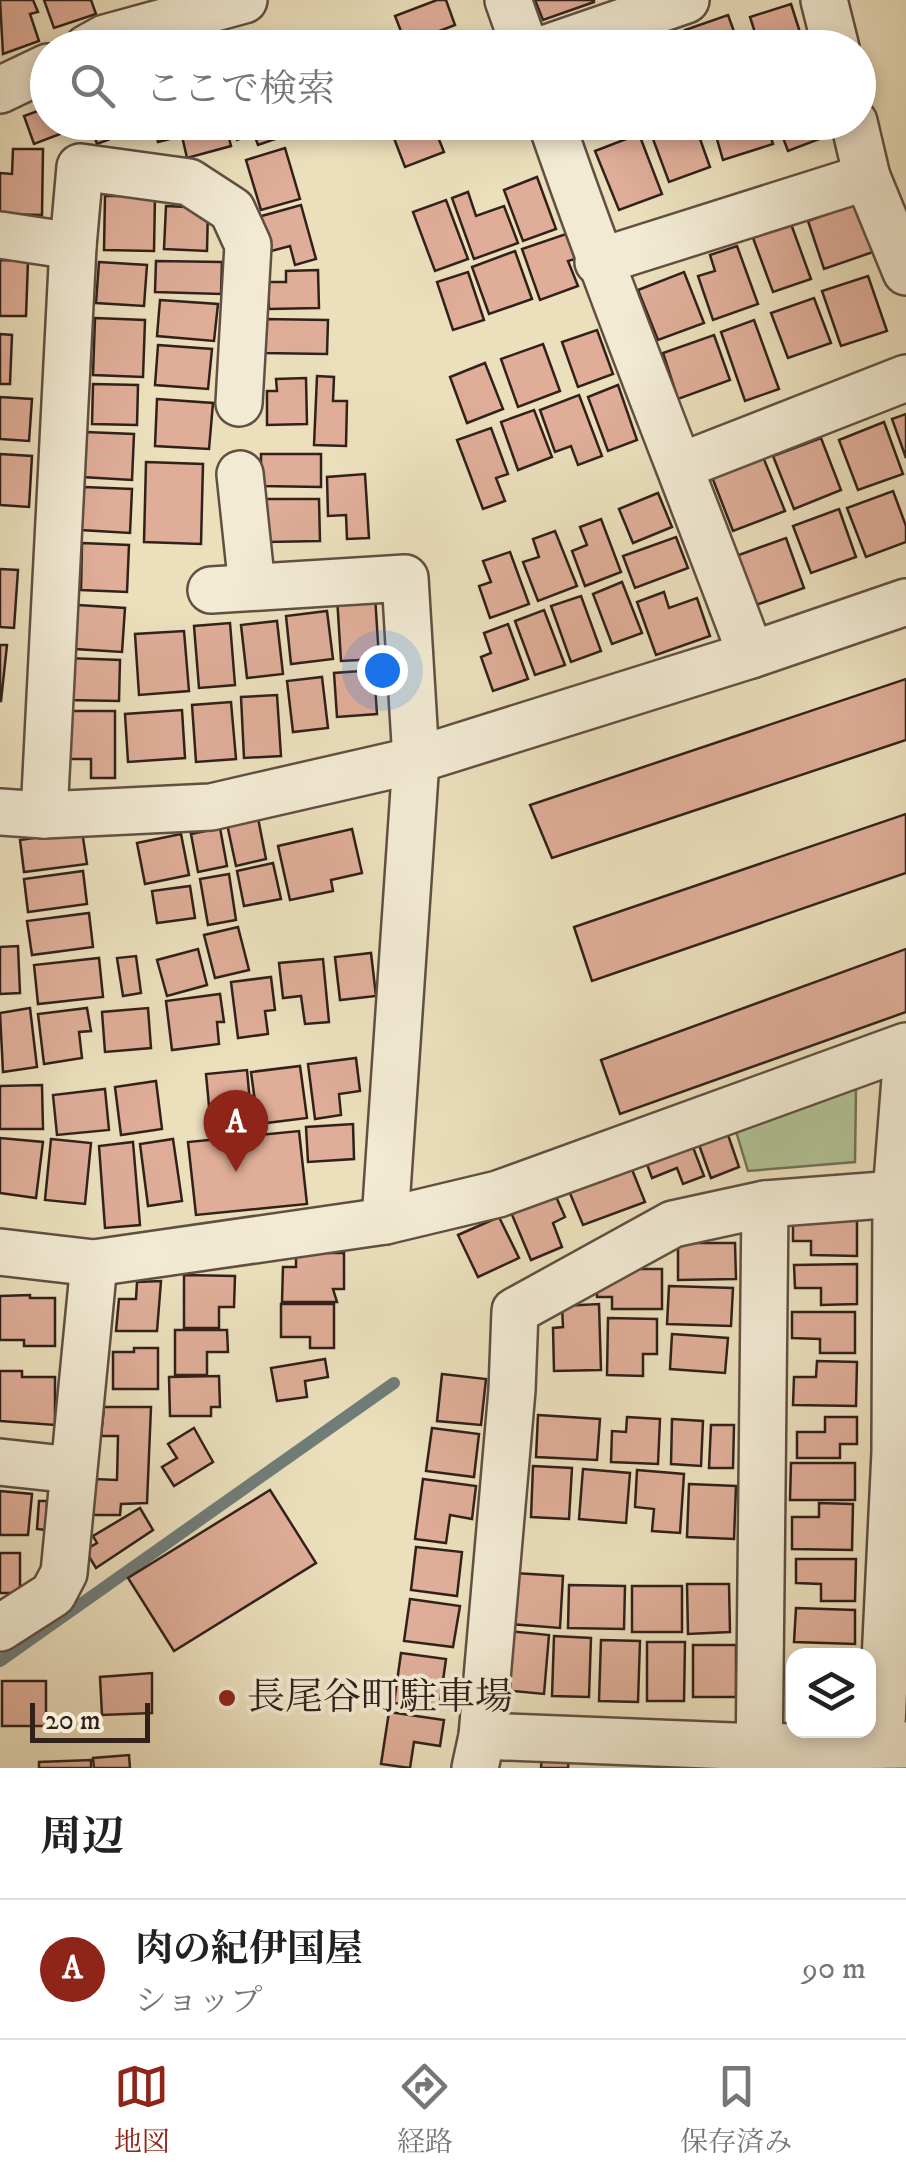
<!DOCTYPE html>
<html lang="ja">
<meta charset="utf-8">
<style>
body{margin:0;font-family:"IM FELL DW Pica","Noto Serif JP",serif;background:#f6f6f6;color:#222}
.controls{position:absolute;right:30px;bottom:30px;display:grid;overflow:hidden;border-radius:20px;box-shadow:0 5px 15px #0003}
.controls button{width:90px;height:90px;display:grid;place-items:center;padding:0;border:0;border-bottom:2px solid #e0e0e0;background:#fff;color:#222;font:50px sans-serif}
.scale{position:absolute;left:30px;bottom:25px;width:120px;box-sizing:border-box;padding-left:10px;border:5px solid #31211a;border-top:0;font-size:28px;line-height:35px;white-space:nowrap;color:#31211a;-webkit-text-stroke:8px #f2ead3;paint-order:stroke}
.you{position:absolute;left:382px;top:670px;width:35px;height:35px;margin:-25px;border:8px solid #fff;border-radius:50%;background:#1a73e8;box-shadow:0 0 0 15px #1a73e833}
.badge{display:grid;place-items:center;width:65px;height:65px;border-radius:50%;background:#8f2418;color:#fff;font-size:32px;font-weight:700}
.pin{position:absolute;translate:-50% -82px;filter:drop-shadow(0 2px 5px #0008)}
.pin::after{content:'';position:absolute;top:52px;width:35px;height:30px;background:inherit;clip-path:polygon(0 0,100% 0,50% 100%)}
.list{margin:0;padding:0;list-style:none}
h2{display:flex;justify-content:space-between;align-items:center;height:130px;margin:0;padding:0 40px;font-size:42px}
h2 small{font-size:32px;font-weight:400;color:#767676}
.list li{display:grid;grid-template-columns:65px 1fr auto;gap:30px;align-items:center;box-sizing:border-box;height:140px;padding:0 40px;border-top:2px solid #e0e0e0}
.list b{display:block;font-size:38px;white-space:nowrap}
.list p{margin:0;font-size:32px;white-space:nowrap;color:#767676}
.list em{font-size:32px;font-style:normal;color:#767676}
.icon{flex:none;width:55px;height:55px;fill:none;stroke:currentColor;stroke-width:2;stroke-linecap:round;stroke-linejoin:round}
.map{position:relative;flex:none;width:906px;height:1768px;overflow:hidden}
.search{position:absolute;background:#fff;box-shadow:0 5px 15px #0003;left:30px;right:30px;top:30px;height:110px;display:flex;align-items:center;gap:25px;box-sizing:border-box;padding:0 35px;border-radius:55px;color:#767676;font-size:38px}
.sheet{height:270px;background:#fff}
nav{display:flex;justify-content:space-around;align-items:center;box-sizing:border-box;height:140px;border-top:2px solid #e0e0e0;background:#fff;font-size:28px;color:#767676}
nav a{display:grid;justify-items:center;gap:5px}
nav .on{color:#8f2418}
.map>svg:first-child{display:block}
</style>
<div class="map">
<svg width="906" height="1768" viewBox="0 0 906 1768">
<rect width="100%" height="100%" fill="#ebdfbc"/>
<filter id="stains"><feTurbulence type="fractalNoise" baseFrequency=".002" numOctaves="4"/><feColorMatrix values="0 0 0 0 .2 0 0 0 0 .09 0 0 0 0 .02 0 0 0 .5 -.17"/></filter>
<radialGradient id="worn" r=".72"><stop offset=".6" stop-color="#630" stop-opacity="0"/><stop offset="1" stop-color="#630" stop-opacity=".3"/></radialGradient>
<path fill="#b1c395" stroke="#717258" stroke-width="2.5" d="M 844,1081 L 856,1089 L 855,1162 L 748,1171 L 735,1128 Z"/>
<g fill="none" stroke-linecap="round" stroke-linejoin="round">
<path stroke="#707d79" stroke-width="12" d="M 0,1661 L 394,1383"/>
</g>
<g fill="#dfad98" stroke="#31211a" stroke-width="2.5">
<path d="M 0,0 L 33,0 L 38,12 L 30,14 L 39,41 L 3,54 Z"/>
<path d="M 44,0 L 91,0 L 96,14 L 54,28 Z"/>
<path d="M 437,0 L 446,0 L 455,25 L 406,44 L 395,16 Z"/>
<path d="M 535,0 L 594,0 L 594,2 L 543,20 Z"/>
<path d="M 791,4 L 805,48 L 760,48 L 750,17 Z"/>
<path d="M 728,15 L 740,48 L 691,48 L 685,30 Z"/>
<path d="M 452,34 L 457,48 L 419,48 Z"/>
<path d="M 250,36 L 253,48 L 221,48 L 220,46 Z"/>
<path d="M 48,96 L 48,122 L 79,122 L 81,126 L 34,144 L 24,116 L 38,111 L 34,101 Z"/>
<path d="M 89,122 L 126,122 L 129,132 L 97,144 Z"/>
<path d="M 225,122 L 231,146 L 187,158 L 182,136 L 158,142 L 154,123 Z"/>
<path d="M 231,122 L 280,122 L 284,136 L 258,145 L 254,134 L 237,140 Z"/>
<path d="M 404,122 L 432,122 L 444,152 L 405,167 L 392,133 L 406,128 Z"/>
<path d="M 441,122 L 481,122 L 482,124 L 446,137 Z"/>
<path d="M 585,122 L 635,122 L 635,123 L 590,138 Z"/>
<path d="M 675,122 L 694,122 L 710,167 L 669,182 L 650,131 Z"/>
<path d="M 712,122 L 766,122 L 773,144 L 723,160 Z"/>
<path d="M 777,122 L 822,122 L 827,136 L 788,151 Z"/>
<path d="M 639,134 L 662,194 L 619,210 L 595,151 Z"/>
<path d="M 285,148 L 300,199 L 261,210 L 246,160 Z"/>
<path d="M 13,149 L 43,149 L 42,215 L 0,214 L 0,173 L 12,174 Z"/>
<path d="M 537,177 L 556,229 L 523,241 L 504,190 Z"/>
<path d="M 468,192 L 476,216 L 504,206 L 518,243 L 474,259 L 452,198 Z"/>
<path d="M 105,196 L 155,196 L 154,251 L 104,250 Z"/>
<path d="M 446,200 L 468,259 L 435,271 L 413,212 Z"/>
<path d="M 856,203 L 873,252 L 824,269 L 808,221 Z"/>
<path d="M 301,205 L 316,259 L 295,265 L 290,246 L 260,254 L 251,219 Z"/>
<path d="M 166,206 L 208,208 L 207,251 L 164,249 Z"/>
<path d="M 791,224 L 811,279 L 773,292 L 753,238 Z"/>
<path d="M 566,234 L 575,259 L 568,261 L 578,286 L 540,300 L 522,249 Z"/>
<path d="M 737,246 L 758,304 L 713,320 L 698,276 L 715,271 L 710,255 Z"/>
<path d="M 515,251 L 532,299 L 489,314 L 472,267 Z"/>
<path d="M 0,260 L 28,261 L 26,316 L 0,316 Z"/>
<path d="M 156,261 L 222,262 L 221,294 L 155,292 Z"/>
<path d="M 99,262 L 147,265 L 144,306 L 96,303 Z"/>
<path d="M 318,270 L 319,308 L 269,309 L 268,282 L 286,282 L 286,271 Z"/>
<path d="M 468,272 L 484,320 L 453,330 L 437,282 Z"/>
<path d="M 684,272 L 704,323 L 658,340 L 638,290 Z"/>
<path d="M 868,276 L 887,331 L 841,346 L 822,291 Z"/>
<path d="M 814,298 L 831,343 L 788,358 L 771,313 Z"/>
<path d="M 160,300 L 218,304 L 214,341 L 157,336 Z"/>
<path d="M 95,318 L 145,320 L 143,377 L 93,375 Z"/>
<path d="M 263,319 L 328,320 L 327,354 L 262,353 Z"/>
<path d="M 754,320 L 779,389 L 745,401 L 721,332 Z"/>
<path d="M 597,330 L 613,374 L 578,387 L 562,342 Z"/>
<path d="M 0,334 L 12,335 L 10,384 L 0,384 Z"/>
<path d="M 714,335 L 730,380 L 678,399 L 663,353 Z"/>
<path d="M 543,344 L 560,391 L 518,407 L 501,359 Z"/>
<path d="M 158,345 L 212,349 L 208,389 L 155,385 Z"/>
<path d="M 485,363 L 503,409 L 467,423 L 450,377 Z"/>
<path d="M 317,376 L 334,377 L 333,401 L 347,401 L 346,446 L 314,445 Z"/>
<path d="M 306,378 L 307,424 L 267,425 L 267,391 L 277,391 L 276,379 Z"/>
<path d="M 93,384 L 138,385 L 137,425 L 92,424 Z"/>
<path d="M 618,385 L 637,440 L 608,451 L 588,397 Z"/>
<path d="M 579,395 L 602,456 L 578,465 L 571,446 L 555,452 L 540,410 Z"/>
<path d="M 0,397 L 32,399 L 29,441 L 0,439 Z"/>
<path d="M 157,399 L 213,403 L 209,449 L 155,446 Z"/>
<path d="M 534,410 L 552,457 L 518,470 L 501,422 Z"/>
<path d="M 906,414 L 906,458 L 892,419 Z"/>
<path d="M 884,422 L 903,474 L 858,490 L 839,440 Z"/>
<path d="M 491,428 L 508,474 L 496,478 L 505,501 L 483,509 L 457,440 Z"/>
<path d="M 85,432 L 134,434 L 132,480 L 82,477 Z"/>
<path d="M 821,438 L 841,490 L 794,509 L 773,456 Z"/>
<path d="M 0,454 L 32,456 L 29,507 L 0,505 Z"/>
<path d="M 261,454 L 321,454 L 321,487 L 261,486 Z"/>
<path d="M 763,457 L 785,511 L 733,531 L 712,477 Z"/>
<path d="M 146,462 L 203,464 L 201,544 L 144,542 Z"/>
<path d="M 365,474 L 369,538 L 347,539 L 346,515 L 328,516 L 327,477 Z"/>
<path d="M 84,487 L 132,489 L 130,533 L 81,530 Z"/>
<path d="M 893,491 L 906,526 L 906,542 L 866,557 L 847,508 Z"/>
<path d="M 658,493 L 672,527 L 633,543 L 619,509 Z"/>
<path d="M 266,499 L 319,499 L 320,541 L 267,542 Z"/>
<path d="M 839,509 L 856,557 L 811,573 L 793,526 Z"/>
<path d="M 601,519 L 621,572 L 585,586 L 572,551 L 587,545 L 580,527 Z"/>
<path d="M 555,531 L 577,586 L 538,601 L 523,562 L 539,557 L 533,539 Z"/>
<path d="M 676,537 L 688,568 L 635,588 L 623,556 Z"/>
<path d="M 786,538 L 804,588 L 753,606 L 736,556 Z"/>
<path d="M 82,543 L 129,545 L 127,592 L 81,590 Z"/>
<path d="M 510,552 L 529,604 L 490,618 L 479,586 L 491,582 L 483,561 Z"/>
<path d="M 0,569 L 18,570 L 14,628 L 0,627 Z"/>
<path d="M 622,582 L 642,633 L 612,644 L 593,594 Z"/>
<path d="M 664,592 L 669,608 L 697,598 L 710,636 L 656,655 L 637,602 Z"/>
<path d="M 375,595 L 379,659 L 341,661 L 337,597 Z"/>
<path d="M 581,596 L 601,651 L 571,662 L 551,606 Z"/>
<path d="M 78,605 L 125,608 L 122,652 L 75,649 Z"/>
<path d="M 544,610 L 565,665 L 535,675 L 515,621 Z"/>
<path d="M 327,611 L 333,659 L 291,664 L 286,616 Z"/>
<path d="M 277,621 L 283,674 L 247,678 L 241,625 Z"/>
<path d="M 230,623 L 235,685 L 199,688 L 194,626 Z"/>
<path d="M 508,624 L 528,679 L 493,691 L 481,657 L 491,653 L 484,633 Z"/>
<path d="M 184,631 L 189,691 L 139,695 L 135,634 Z"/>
<path d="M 0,645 L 7,645 L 1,701 L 0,701 Z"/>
<path d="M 66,658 L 120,660 L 119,701 L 65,700 Z"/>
<path d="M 374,670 L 377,714 L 337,717 L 334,673 Z"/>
<path d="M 322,677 L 328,728 L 293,732 L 287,681 Z"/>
<path d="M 906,679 L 906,740 L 552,858 L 530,805 Z"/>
<path d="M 277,695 L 281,756 L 244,758 L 241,697 Z"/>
<path d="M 231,702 L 236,759 L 196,762 L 192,705 Z"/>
<path d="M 182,710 L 185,758 L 128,762 L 125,714 Z"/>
<path d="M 59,711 L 115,711 L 115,778 L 91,778 L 91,759 L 59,759 Z"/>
<path d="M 906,814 L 906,873 L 592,981 L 574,927 Z"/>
<path d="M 258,818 L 266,859 L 236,866 L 227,824 Z"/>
<path d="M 220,828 L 227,866 L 198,872 L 191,834 Z"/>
<path d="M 352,829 L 362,873 L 331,880 L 333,891 L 290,900 L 278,846 Z"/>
<path d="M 82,831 L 87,864 L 24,872 L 20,840 Z"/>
<path d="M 181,834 L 189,875 L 145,884 L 137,843 Z"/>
<path d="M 273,863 L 281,899 L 244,906 L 237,871 Z"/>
<path d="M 83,871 L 87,904 L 28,912 L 24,879 Z"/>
<path d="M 229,874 L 236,920 L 208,925 L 200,879 Z"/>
<path d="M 190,886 L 195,918 L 157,923 L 152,891 Z"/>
<path d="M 89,913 L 93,947 L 32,955 L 27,921 Z"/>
<path d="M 238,927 L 249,970 L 215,978 L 204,935 Z"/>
<path d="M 18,946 L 20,993 L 0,994 L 0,947 Z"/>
<path d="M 198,949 L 207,985 L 167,996 L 157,960 Z"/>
<path d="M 906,949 L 906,1012 L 620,1114 L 601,1060 Z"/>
<path d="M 371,953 L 376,996 L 340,1000 L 335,957 Z"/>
<path d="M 136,956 L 141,993 L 123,996 L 117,958 Z"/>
<path d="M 99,958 L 103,997 L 38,1004 L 34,965 Z"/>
<path d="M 323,959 L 329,1022 L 305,1024 L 301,996 L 283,998 L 279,963 Z"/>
<path d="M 271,977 L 275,1010 L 265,1011 L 268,1034 L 238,1038 L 231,982 Z"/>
<path d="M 220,994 L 224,1022 L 217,1022 L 219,1044 L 172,1050 L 166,1001 Z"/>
<path d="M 30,1008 L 37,1067 L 3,1072 L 0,1013 Z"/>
<path d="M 87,1008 L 91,1031 L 79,1032 L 82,1058 L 44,1064 L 38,1014 Z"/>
<path d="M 148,1008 L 151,1048 L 105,1052 L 102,1012 Z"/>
<path d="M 356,1058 L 360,1091 L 339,1094 L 341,1115 L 315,1119 L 308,1064 Z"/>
<path d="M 300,1066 L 307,1118 L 258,1124 L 251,1072 Z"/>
<path d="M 247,1070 L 252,1124 L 211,1127 L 206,1074 Z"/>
<path d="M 156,1081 L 162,1129 L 121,1135 L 115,1087 Z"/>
<path d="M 42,1085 L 43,1129 L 0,1129 L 0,1086 Z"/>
<path d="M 105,1089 L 109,1130 L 57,1135 L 53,1095 Z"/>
<path d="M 353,1124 L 354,1159 L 308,1162 L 306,1127 Z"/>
<path d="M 299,1131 L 307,1204 L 196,1215 L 188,1142 Z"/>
<path d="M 727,1132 L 739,1167 L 711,1178 L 698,1142 Z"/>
<path d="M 0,1138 L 43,1142 L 36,1198 L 0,1193 Z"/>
<path d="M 51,1139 L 91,1143 L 85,1204 L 45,1200 Z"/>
<path d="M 173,1139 L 182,1201 L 148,1206 L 140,1144 Z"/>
<path d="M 133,1142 L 140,1225 L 105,1228 L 99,1146 Z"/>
<path d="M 691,1142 L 704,1176 L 683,1184 L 677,1168 L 652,1178 L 645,1159 Z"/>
<path d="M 629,1162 L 645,1202 L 583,1225 L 567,1186 Z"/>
<path d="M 554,1192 L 565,1217 L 553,1223 L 562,1247 L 531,1260 L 510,1210 Z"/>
<path d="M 793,1216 L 857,1217 L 857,1256 L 811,1255 L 811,1241 L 793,1241 Z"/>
<path d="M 499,1217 L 519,1258 L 478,1277 L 458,1235 Z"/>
<path d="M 678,1243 L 735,1243 L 736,1279 L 678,1280 Z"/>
<path d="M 296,1253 L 344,1253 L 344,1289 L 333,1289 L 337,1302 L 282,1302 L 283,1267 L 296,1267 Z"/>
<path d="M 857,1264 L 857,1304 L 821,1305 L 821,1288 L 795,1288 L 794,1265 Z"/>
<path d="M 597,1269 L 662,1269 L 662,1309 L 612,1309 L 612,1297 L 597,1297 Z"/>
<path d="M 184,1275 L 235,1276 L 234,1307 L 219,1307 L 219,1328 L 184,1328 Z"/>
<path d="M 161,1281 L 157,1331 L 116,1331 L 119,1299 L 136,1299 L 137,1282 Z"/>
<path d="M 669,1286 L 733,1288 L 731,1326 L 667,1324 Z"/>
<path d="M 30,1295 L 30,1298 L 55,1298 L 55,1346 L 24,1346 L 24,1340 L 0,1340 L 0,1296 Z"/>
<path d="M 281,1304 L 334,1304 L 334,1348 L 310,1348 L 310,1337 L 281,1337 Z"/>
<path d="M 599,1304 L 601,1370 L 554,1371 L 553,1328 L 563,1327 L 562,1306 Z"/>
<path d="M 792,1312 L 855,1312 L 855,1353 L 820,1353 L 820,1339 L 792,1338 Z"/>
<path d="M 608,1318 L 657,1319 L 657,1354 L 643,1354 L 643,1376 L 607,1375 Z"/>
<path d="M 175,1330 L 227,1330 L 228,1352 L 207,1352 L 207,1375 L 175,1375 Z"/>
<path d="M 672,1334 L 728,1338 L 725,1373 L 670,1369 Z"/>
<path d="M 134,1348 L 158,1348 L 158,1389 L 113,1389 L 113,1352 L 134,1352 Z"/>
<path d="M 325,1359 L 328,1377 L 305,1381 L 307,1397 L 277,1401 L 271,1368 Z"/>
<path d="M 817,1361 L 857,1362 L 856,1406 L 793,1405 L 794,1377 L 816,1377 Z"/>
<path d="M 0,1371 L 22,1371 L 22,1377 L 55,1377 L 55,1425 L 0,1421 Z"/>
<path d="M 442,1374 L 486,1379 L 481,1425 L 437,1421 Z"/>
<path d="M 219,1376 L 220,1407 L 211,1407 L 211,1416 L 170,1416 L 169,1377 Z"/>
<path d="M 104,1407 L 151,1407 L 147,1503 L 121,1504 L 120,1515 L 93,1515 L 94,1479 L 117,1480 L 118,1436 L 101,1436 Z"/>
<path d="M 538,1415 L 600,1419 L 597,1460 L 536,1457 Z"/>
<path d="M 627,1417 L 660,1419 L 658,1464 L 611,1462 L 612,1431 L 626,1432 Z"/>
<path d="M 825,1417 L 857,1417 L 857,1444 L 840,1444 L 840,1458 L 797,1458 L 797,1432 L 825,1432 Z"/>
<path d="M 672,1419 L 703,1421 L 701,1466 L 671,1464 Z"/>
<path d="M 711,1425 L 734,1425 L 733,1468 L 709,1468 Z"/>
<path d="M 194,1428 L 213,1462 L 174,1486 L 162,1467 L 177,1458 L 168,1444 Z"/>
<path d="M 432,1428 L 479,1434 L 474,1477 L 426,1471 Z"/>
<path d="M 791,1463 L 855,1463 L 855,1500 L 790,1500 Z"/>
<path d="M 533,1466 L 572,1468 L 569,1519 L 531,1517 Z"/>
<path d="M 583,1469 L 630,1473 L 626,1523 L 579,1519 Z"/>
<path d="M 637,1470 L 684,1474 L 680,1533 L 652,1531 L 654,1509 L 635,1507 Z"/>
<path d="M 423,1479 L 476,1486 L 472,1519 L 450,1515 L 446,1543 L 415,1539 Z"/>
<path d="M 689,1484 L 736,1486 L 734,1539 L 687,1537 Z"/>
<path d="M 270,1490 L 316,1563 L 174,1651 L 128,1578 Z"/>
<path d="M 0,1491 L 32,1494 L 28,1535 L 0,1535 Z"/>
<path d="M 39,1501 L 47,1501 L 46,1530 L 37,1529 Z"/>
<path d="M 819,1503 L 853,1504 L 852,1550 L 792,1549 L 792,1517 L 819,1517 Z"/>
<path d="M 140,1508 L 153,1530 L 96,1568 L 85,1550 L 97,1543 L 93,1536 Z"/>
<path d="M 416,1547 L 462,1552 L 457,1596 L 411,1590 Z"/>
<rect x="0" y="1553" width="20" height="40"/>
<path d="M 796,1559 L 856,1559 L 855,1601 L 821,1601 L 821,1584 L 796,1583 Z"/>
<path d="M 514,1573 L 563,1576 L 560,1628 L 510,1624 Z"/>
<path d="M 687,1584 L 729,1584 L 730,1632 L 688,1634 Z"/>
<path d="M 569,1585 L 625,1586 L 624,1629 L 568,1628 Z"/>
<rect x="632" y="1586" width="50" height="46"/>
<path d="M 410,1599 L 460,1606 L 453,1647 L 404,1641 Z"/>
<path d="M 796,1608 L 855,1610 L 855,1644 L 794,1642 Z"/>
<path d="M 508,1631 L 549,1635 L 544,1694 L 503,1690 Z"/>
<path d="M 554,1636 L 591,1638 L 589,1697 L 552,1696 Z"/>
<path d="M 601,1640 L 640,1641 L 638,1702 L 599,1701 Z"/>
<path d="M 647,1642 L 685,1642 L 684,1701 L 647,1701 Z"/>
<rect x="693" y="1645" width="43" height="52"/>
<path d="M 401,1653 L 446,1659 L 439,1709 L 394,1703 Z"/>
<path d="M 152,1673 L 152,1713 L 102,1715 L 100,1677 Z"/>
<rect x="2" y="1681" width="44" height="45"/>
<path d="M 389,1712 L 444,1720 L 440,1746 L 414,1742 L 410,1768 L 381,1764 Z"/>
<path d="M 542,1754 L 569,1755 L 568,1768 L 541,1768 Z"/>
<path d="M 129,1755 L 130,1768 L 94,1768 L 93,1758 Z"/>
<path d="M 91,1760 L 91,1768 L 39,1768 L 39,1762 Z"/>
</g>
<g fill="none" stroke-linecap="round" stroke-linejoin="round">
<defs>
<g id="minor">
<path d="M 508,0 L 525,48"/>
<path d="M 824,0 L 836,48"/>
<path d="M 87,48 L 105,38 L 244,0"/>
<path d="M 547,48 L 686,0"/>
<path d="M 0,90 L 48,67"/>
<path d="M 551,122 C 613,302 685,478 751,655"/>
<path d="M 854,122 L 867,177 L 906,272"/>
<path d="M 0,235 L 73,246 L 44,815"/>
<path d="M 73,246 L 80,167 L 189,182 L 232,210 L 248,245 L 239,403"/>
<path d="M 598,262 L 867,177"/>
<path d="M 681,466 L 906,378"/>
<path d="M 240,474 L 252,587"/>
<path d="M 211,590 L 405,578 L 416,760 L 385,1221"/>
<path d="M 0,812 L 44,815 L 211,807 L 416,760 L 751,655 L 906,602"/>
<path d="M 0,1252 L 94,1263 L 385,1221 L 498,1194 L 906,1046"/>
<path d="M 0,1462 L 73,1470"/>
<path d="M 0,1628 L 53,1594 L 64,1573 L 94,1263"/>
<path d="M 482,1736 L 758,1747 L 906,1745"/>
<path d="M 881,1745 L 895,1452 L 896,1194 L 906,1066"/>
<path d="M 475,1768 L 482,1736 L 512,1390 L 515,1311 L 673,1224 L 765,1204 L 896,1194"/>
<path d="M 759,1768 L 765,1204"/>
</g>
</defs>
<use href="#minor" stroke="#605042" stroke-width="50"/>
<use href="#minor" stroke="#f2ead3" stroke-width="45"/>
</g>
<circle fill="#8f2418" stroke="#f2ead3" stroke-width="4" cx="227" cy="1698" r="10"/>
<g text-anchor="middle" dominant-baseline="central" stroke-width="8" stroke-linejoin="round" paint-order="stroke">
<g font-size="38" fill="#31211a" stroke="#f2ead3" text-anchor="start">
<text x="247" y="1698">長尾谷町駐車場</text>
</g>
</g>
<rect width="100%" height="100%" filter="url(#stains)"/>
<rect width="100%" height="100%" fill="url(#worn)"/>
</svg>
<div class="controls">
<button><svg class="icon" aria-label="layers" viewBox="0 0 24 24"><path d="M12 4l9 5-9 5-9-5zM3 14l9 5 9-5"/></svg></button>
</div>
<div class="scale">20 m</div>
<div class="you"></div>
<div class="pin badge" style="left:236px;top:1172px">A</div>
<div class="search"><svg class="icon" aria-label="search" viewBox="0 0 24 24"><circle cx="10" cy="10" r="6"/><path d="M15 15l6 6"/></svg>ここで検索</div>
</div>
<section class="sheet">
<h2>周辺<small></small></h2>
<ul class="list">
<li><span class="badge">A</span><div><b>肉の紀伊国屋</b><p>ショップ</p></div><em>90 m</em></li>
</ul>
</section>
<nav>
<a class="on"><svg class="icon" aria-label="map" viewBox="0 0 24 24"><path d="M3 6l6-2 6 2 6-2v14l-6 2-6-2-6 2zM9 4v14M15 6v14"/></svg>地図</a>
<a><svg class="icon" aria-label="directions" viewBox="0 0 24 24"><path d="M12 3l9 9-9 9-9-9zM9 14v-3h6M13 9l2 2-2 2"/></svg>経路</a>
<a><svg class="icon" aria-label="saved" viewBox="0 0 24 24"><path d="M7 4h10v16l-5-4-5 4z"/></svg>保存済み</a>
</nav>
